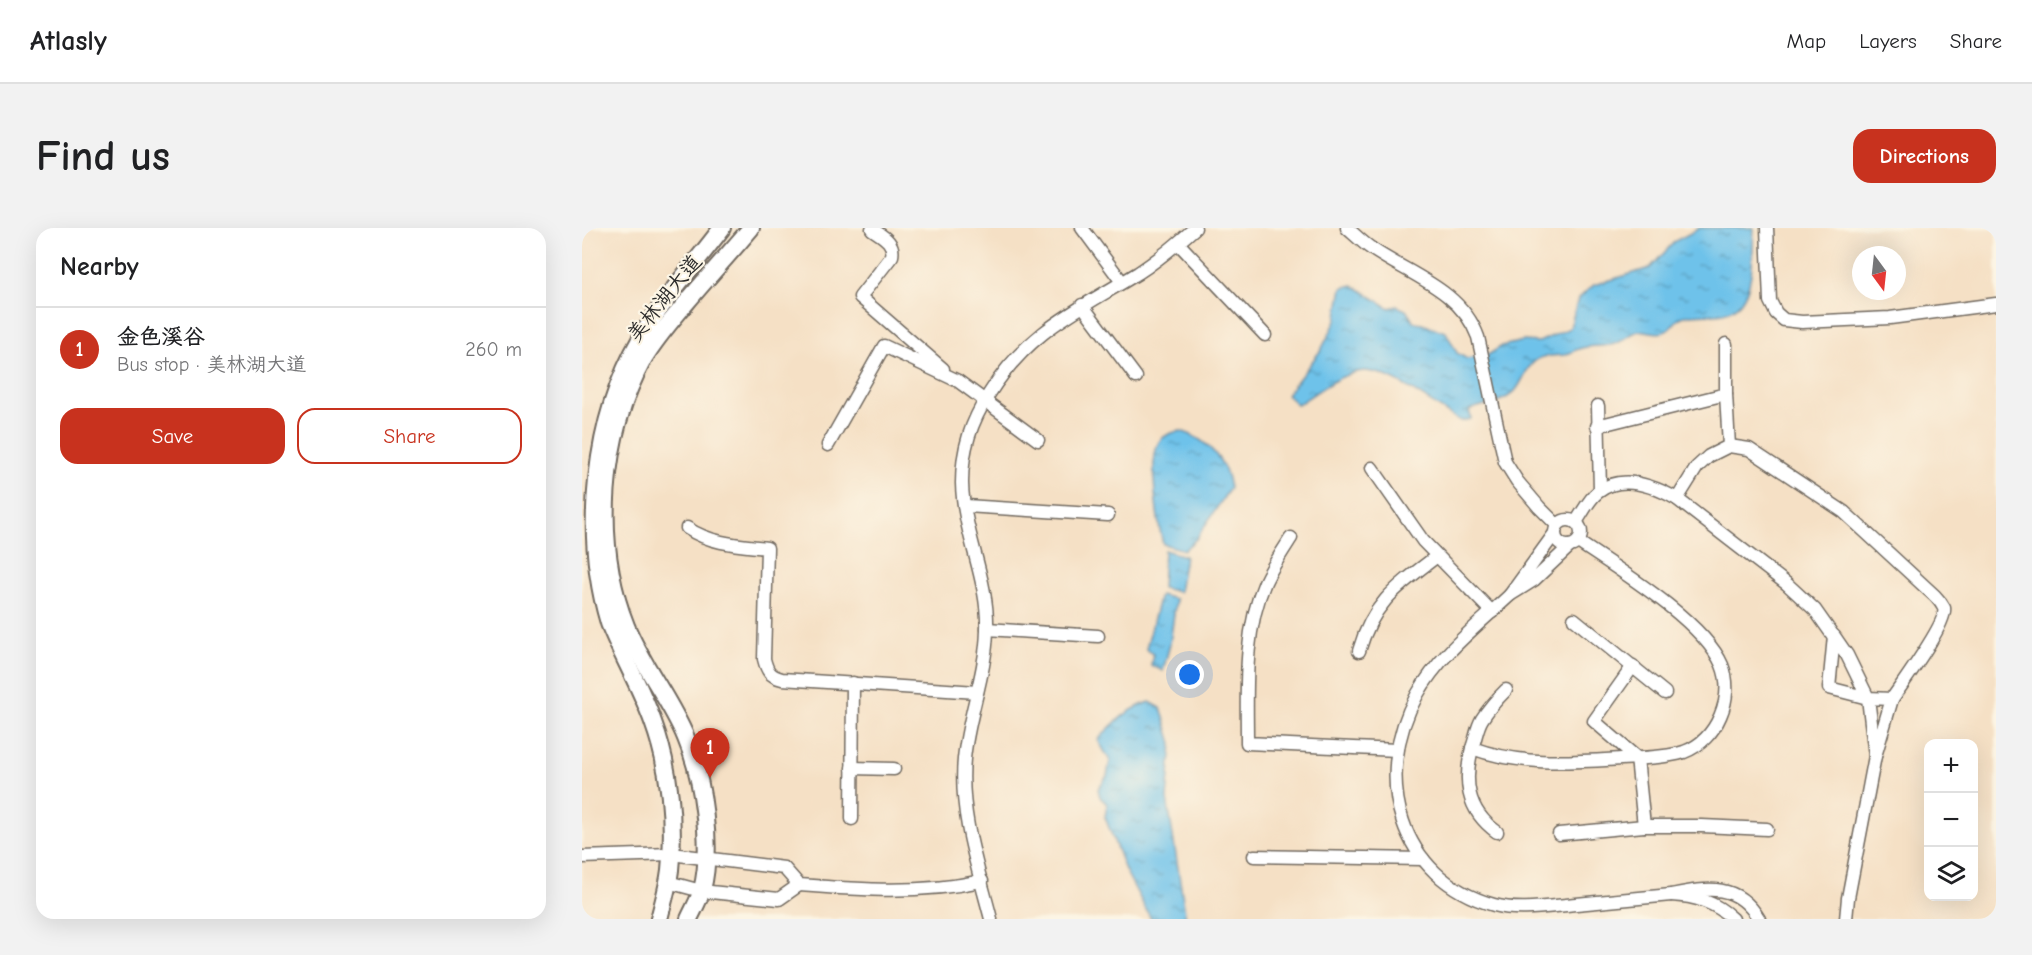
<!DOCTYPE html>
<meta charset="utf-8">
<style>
body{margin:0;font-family:"Comic Neue","LXGW WenKai TC",sans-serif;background:#f2f2f2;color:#202124}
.controls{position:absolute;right:18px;bottom:18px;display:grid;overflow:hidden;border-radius:12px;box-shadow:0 6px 24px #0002}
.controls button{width:54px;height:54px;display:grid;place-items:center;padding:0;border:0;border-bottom:2px solid #e0e0e0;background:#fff;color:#202124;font:30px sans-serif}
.compass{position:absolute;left:1270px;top:18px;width:54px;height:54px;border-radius:50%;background:#fff;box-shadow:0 6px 24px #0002;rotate:165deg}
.you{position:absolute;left:608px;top:447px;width:21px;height:21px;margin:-15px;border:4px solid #fff;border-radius:50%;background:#1a73e8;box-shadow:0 0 0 9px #1a73e833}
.badge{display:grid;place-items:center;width:39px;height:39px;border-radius:50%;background:#c8321e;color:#fff;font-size:20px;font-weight:700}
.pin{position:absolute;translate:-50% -50px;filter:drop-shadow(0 2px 3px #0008)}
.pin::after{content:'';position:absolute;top:32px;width:21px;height:18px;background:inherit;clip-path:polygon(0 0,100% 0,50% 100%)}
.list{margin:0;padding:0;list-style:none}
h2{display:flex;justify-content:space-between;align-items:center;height:78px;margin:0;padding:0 24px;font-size:26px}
h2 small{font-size:20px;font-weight:400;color:#757577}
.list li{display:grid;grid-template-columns:39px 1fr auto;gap:18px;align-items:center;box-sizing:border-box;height:84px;padding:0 24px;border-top:2px solid #e0e0e0}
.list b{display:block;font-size:22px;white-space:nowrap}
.list p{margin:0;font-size:20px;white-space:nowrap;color:#757577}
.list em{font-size:20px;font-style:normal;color:#757577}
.actions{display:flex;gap:12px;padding:18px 24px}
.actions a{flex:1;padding:14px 0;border:2px solid #c8321e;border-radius:18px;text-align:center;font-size:21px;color:#c8321e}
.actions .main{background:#c8321e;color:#fff}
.icon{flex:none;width:33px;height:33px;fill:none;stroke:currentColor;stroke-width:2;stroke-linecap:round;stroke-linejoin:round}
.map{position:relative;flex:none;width:1414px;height:691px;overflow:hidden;border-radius:18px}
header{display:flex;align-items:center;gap:36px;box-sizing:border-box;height:84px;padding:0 30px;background:#fff;border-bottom:2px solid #e0e0e0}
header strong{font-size:28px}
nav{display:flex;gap:33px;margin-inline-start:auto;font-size:21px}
.intro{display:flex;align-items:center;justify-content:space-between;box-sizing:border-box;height:144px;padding:0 36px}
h1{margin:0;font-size:42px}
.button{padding:15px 27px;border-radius:18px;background:#c8321e;color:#fff;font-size:21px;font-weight:700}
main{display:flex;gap:36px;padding:0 36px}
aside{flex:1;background:#fff;border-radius:18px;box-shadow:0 6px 24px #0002}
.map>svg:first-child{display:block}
</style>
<header>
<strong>Atlasly</strong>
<nav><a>Map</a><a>Layers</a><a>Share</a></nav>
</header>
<div class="intro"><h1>Find us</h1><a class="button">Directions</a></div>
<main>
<aside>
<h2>Nearby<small></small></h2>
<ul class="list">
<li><span class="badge">1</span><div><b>金色溪谷</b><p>Bus stop · 美林湖大道</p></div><em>260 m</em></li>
</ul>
<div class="actions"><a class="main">Save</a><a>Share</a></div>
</aside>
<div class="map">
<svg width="1414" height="691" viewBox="0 0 1414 691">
<defs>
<pattern id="water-ripples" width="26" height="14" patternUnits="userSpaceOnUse" patternTransform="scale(1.5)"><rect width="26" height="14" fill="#6ec2ea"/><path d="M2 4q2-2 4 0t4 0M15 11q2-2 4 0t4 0" fill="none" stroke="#5b9ebe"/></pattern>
</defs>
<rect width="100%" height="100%" fill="#fcf5e5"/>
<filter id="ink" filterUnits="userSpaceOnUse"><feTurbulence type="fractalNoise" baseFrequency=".0167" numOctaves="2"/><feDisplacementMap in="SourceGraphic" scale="12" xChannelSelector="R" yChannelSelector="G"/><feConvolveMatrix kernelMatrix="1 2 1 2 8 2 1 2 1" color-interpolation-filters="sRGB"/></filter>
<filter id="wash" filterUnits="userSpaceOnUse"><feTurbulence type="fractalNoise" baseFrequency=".008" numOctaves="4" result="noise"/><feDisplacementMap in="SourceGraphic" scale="24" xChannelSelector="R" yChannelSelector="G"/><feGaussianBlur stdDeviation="1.35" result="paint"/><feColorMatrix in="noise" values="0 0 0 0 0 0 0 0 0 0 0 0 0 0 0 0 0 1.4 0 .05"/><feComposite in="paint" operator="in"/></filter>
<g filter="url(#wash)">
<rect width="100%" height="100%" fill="#f5e0c5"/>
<g fill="url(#water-ripples)" stroke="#4c768a" stroke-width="1.5">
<path d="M 1118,0 L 1172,0 C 1170,22 1173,57 1158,75 C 1142,92 1123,83 1103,88 C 1092,90 1092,101 1082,104 C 1073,107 1064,101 1056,103 C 1047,106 1041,114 1032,116 C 1021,119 1011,117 1000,120 C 994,121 989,125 983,127 C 976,128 968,127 961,129 C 944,134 943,152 933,163 C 922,175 902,176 887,182 L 889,191 L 879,193 C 854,180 808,141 781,143 C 758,145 734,165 715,177 L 705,166 L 739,122 L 754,93 L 760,60 L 771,57 L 807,80 L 815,78 L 824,82 L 831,93 L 864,104 L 875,125 L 885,131 L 906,127 L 920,118 L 941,113 L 957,114 L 988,100 L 996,71 L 1012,57 L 1068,40 L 1093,13 Z"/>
<path d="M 599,203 C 625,211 644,232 648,260 L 614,311 L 602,322 L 581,316 C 576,295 565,229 578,213 C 583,206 591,204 599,203 Z"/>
<path d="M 582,322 L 603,328 L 597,364 L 580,360 Z"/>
<path d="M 578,367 L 594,371 L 588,416 L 581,443 L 569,437 L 571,426 L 564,421 Z"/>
<path d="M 568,474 L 579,480 L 590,515 L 585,570 L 604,691 L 569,691 L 543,642 L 523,589 L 525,576 L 518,569 L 516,561 L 525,548 L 528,533 L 516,512 C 531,495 547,480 568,474 Z"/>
</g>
</g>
<g filter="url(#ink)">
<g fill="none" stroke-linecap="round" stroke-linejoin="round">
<defs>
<g id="street">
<path d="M 500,0 L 540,54"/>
<path d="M 765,0 C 773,7 781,15 790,21 C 828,47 879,62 896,109 L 923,234 L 935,253 L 957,279 L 975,297"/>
<path d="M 1185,0 L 1188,73 L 1194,85 L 1202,92 L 1220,94 L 1308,90 L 1414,76"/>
<path d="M 290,1 C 300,8 313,14 310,28 L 278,69 L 361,141"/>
<path d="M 596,15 L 683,107"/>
<path d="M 500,77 L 554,149"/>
<path d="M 1144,116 L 1144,166 L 1147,218"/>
<path d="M 1016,178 L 1018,262"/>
<path d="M 1015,198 L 1144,166"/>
<path d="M 246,217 L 302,118 L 376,153 L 456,212"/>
<path d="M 790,240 L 841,313 L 910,384"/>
<path d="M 1095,271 L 1115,239 L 1127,228 L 1147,218 L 1167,221 L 1262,284 L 1353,368 C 1356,371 1360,376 1362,380 C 1366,394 1320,456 1310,471"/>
<path d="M 384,278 L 526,287"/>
<circle cx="986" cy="305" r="13"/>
<path d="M 994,294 C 1001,284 1007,271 1016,264 C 1040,245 1072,258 1095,271 L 1205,356 L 1233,382 L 1252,409"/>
<path d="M 105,300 C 129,316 157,317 185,320 L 182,431 C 185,443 188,448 200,451 L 395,464"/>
<path d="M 973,305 L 928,367 L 952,352 L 988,318"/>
<path d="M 709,310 C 700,324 690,339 683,354 C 661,405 665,462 665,515 L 815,522"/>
<path d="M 928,367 C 895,398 857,427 835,467 C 790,549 816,650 912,677 C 938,684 968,678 994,676 C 1026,673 1057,670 1089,667"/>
<path d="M 992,391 L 1083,465"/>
<path d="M 405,401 L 516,408"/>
<path d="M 777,423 C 791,374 816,358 855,328"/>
<path d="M 1051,438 L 1012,493 L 1055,530 L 1062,598"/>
<path d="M 1286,470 L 1265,427 L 1252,408 L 1247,460 L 1286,470 L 1310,471 L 1293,528 L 1286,470"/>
<path d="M 890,520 C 939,538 988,534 1039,531 C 1059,530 1082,530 1102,524 C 1135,512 1153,469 1140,437 C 1121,393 1036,341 996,314"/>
<path d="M 270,540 L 312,541"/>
<path d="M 270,591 L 271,455"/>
<path d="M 915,604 C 884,582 881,552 891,517 C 894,509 895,499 900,491 C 907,480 915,471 924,462"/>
<path d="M 977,606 L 1062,598 L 1120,598 L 1185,601"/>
<path d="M 672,628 L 841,631"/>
<path d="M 0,629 L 89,626 L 202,640 L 217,657 C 279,662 338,666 400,653"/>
<path d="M 86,654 L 119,663 L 197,671 L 217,657"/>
<path d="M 409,691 C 396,640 377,585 382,531 C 386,488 404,446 405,402 C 407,352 381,305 380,255 C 380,221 389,194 407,166 C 446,103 496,82 556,45 C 576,32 595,16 613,0"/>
<path d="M 1151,691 C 1133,674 1113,668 1089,667 C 1126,660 1155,654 1177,691"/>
<path d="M 1264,691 L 1266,670 L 1293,528"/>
</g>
<g id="secondary">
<path d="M 77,691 C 81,675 86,659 88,642 C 93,594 88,540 71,494 C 59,460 40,428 27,395 C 0,305 12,191 59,110 C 81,71 113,36 140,0"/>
<path d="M 107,691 C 111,682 117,672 120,662 C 131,620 121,550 104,510 C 88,471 60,438 44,398 C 11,315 19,208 62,130 C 74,110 89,93 104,75 C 125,50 148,25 169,0"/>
</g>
</defs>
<use href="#street" stroke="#726a61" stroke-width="15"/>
<use href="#secondary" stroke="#726a61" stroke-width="20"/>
<use href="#street" stroke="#fff" stroke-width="12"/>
<use href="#secondary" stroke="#fff" stroke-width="16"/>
</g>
</g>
<g text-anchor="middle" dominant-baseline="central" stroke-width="4.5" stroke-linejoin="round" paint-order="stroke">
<g font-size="21" fill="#2b2b2b" stroke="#fcf5e5">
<text transform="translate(82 70) rotate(-51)">美林湖大道</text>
</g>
</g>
</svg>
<div class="controls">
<button>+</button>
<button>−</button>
<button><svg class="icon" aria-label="layers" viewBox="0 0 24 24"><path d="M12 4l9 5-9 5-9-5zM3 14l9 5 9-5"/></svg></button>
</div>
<svg class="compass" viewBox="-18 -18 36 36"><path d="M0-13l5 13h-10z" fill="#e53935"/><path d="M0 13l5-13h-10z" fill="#757577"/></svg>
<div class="you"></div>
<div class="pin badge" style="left:128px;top:550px">1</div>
</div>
</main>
